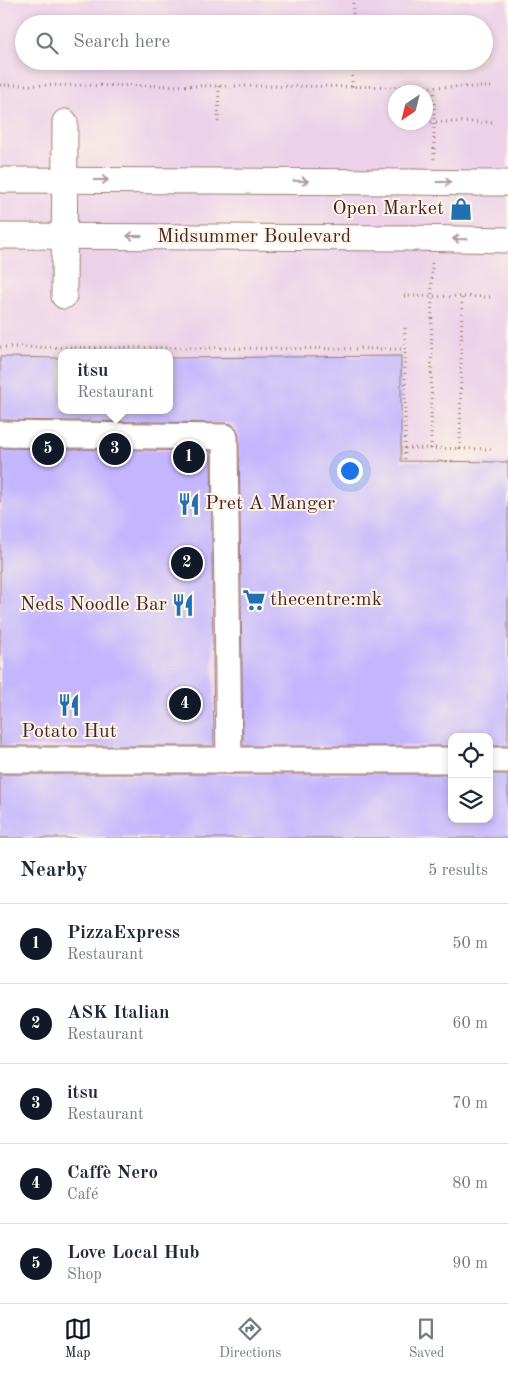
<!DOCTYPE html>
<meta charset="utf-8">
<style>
body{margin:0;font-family:"Old Standard TT",serif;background:#f2f2f3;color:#1f2937}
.controls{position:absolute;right:15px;bottom:15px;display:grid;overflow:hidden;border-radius:10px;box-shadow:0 2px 8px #0003}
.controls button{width:45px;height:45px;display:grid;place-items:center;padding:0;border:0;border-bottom:1px solid #e0e1e3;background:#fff;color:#1f2937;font:25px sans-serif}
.compass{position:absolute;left:388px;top:85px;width:45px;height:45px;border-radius:50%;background:#fff;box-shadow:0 2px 8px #0003;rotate:215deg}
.you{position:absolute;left:349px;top:470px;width:18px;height:18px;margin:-12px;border:4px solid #fff;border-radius:50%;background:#1a73e8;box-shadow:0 0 0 8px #1a73e833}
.badge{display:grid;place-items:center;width:32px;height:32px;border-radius:50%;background:#111827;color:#fff;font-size:16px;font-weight:700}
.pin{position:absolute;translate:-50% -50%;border:2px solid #fff;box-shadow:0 1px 5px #0006}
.popup{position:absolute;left:58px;top:349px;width:115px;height:65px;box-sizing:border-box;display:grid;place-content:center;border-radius:10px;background:#fff;filter:drop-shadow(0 1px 4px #0005);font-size:16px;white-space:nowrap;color:#747a83}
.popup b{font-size:19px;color:#1f2937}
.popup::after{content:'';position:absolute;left:50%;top:100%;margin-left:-10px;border:10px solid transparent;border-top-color:#fff}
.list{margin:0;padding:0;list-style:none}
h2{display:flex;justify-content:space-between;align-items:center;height:65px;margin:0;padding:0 20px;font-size:21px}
h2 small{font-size:16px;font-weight:400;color:#747a83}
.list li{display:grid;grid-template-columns:32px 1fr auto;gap:15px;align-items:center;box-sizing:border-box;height:80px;padding:0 20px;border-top:1px solid #e0e1e3}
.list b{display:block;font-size:19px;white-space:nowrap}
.list p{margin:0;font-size:16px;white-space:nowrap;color:#747a83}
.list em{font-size:16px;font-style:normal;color:#747a83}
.icon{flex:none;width:28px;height:28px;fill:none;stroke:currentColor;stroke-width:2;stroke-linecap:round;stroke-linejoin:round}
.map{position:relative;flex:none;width:508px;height:838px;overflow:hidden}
.search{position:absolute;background:#fff;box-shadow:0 2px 8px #0003;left:15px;right:15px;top:15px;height:55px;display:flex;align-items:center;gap:12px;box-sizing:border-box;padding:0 18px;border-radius:28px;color:#747a83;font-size:19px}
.sheet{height:465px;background:#fff}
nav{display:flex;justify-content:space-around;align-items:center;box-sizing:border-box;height:70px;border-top:1px solid #e0e1e3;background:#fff;font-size:14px;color:#747a83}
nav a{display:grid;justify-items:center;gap:2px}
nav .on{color:#111827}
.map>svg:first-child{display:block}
</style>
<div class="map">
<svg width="508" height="838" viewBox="0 0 508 838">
<rect width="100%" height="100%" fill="#fcf5e5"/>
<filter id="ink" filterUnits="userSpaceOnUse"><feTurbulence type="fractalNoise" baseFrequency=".02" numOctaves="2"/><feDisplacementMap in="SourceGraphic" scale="10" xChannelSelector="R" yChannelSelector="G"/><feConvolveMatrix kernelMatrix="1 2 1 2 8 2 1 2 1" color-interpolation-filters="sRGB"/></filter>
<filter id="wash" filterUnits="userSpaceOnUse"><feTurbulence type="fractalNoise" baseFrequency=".0096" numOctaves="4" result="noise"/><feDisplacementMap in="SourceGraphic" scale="20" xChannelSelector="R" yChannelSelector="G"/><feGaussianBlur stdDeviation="1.12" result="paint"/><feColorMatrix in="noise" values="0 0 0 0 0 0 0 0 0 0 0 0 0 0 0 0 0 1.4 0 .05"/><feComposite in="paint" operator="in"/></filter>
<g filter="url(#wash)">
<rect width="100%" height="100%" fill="#efdebc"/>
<path fill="#ecd1e9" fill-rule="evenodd" d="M 0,0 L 508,0 L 508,838 L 0,838 ZM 24,24 L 484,24 L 484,61 L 24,61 ZM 396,92 L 426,92 L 426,122 L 396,122 ZM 61,353 L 169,353 L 169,410 L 61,410 ZM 452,737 L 489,737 L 489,819 L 452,819 Z"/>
<g id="blocks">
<g fill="#c3b5fe">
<path d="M 401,356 L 401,461 L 508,462 L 508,746 L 489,746 L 489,737 L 452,737 L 452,746 L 243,746 L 239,437 L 237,429 L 232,424 L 225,423 L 0,420 L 0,357 L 61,358 L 61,410 L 169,410 L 169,358 Z"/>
<path d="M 0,448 L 211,451 L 214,746 L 0,746 Z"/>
<path d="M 0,774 L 452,774 L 452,819 L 489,819 L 489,774 L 508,774 L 508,838 L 0,838 Z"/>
</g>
</g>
</g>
<g filter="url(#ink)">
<use href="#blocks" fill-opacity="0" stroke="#9c7e74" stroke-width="1"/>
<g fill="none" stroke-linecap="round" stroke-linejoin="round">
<defs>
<g id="minor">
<path d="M 0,180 L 412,182"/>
<path d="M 477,183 L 508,183"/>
<path d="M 0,236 L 411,238"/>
<path d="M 64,296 L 65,122"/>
<path d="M 0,434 L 225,437 L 229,761"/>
<path d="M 0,760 L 452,760"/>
<path d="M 489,760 L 508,760"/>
</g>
</defs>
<use href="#minor" stroke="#9c7e74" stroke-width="27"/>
<g stroke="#9c7e74" stroke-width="3" stroke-dasharray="1 4" stroke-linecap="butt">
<path d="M 353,24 L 353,0"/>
<path d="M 0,85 L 491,87"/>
<path d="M 352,87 L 352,61"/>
<path d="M 218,122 L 219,86"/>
<path d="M 426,122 L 492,122"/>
<path d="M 434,159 L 434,87"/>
<path d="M 404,296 L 493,297"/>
<path d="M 405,328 L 405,461"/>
<path d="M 0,347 L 405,349"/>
<path d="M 405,448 L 493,449"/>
<path d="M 431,449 L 432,261"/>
<path d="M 460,449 L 462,296"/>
</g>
<use href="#minor" stroke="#fff" stroke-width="25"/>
<defs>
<g id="minor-bridge">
<path d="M 412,182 L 477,183"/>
<path d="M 411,238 L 508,240"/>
</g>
</defs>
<use href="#minor-bridge" stroke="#9c7e74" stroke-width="27" stroke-linecap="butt"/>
<use href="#minor-bridge" stroke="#fff" stroke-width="25"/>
</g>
<defs><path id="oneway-shaft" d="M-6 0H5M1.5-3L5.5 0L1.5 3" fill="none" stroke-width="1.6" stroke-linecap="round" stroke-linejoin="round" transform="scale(1.25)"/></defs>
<g stroke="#ae9aa0">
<use href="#oneway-shaft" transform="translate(101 180)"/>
<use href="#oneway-shaft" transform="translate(301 181) rotate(1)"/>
<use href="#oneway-shaft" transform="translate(444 182)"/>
<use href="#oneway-shaft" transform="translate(134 236) rotate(-180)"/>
<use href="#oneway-shaft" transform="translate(460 239) rotate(-179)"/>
</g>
</g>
<defs>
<symbol id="shop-bare" viewBox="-9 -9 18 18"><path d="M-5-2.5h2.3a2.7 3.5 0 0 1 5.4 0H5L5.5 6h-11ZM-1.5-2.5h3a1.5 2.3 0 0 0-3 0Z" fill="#1f6fb2" stroke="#fcf5e5" stroke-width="2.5" paint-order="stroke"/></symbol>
<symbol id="restaurant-bare" viewBox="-9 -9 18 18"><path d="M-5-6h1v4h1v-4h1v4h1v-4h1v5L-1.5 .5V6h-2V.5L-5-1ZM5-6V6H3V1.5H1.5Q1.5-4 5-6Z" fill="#1f6fb2" stroke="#fcf5e5" stroke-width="2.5" paint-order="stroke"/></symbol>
<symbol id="supermarket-bare" viewBox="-9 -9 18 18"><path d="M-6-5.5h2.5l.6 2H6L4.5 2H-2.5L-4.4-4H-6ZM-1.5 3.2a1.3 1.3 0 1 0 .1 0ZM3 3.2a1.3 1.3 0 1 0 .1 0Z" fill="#1f6fb2" stroke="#fcf5e5" stroke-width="2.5" paint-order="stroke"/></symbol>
</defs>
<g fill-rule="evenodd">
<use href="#shop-bare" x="445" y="193" width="32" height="32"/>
<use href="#restaurant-bare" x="173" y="488" width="32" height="32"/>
<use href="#supermarket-bare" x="238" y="584" width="32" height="32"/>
<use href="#restaurant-bare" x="167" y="589" width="32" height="32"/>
<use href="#restaurant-bare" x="53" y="689" width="32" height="32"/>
</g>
<g text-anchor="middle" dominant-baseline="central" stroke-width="4" stroke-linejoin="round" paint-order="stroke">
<g font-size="20" fill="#4a1f2b" stroke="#fcf5e5" text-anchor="end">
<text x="444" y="209">Open Market</text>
<text x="205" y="504" text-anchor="start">Pret A Manger</text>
<text x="270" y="600" text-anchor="start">thecentre:mk</text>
<text x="167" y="605">Neds Noodle Bar</text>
<text x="69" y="732" text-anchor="middle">Potato Hut</text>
</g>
<g font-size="20" fill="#4a1f2b" stroke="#fcf5e5">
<text x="254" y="237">Midsummer Boulevard</text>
</g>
</g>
</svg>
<div class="controls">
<button><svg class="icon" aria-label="locate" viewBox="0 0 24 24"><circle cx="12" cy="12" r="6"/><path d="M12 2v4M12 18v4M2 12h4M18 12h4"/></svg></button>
<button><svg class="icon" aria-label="layers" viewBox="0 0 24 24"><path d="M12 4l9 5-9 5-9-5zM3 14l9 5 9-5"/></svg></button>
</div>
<svg class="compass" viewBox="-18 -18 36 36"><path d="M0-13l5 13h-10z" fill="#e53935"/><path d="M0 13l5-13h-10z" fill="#747a83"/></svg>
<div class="you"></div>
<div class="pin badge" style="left:189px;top:457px">1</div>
<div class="pin badge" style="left:187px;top:563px">2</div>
<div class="pin badge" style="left:115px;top:449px">3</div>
<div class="popup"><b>itsu</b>Restaurant</div>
<div class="pin badge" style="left:185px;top:704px">4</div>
<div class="pin badge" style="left:48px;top:449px">5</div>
<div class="search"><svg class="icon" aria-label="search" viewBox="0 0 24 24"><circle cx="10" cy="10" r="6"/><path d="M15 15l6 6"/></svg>Search here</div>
</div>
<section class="sheet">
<h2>Nearby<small>5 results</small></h2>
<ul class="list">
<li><span class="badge">1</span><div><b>PizzaExpress</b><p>Restaurant</p></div><em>50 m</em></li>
<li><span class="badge">2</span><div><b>ASK Italian</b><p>Restaurant</p></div><em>60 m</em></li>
<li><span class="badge">3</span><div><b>itsu</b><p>Restaurant</p></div><em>70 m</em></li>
<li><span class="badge">4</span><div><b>Caffè Nero</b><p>Café</p></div><em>80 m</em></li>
<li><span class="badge">5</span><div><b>Love Local Hub</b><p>Shop</p></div><em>90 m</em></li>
</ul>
</section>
<nav>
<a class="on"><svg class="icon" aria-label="map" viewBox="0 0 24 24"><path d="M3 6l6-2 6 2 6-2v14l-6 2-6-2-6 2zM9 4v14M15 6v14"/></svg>Map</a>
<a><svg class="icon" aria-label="directions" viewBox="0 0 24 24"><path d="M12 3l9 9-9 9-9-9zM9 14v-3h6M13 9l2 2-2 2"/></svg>Directions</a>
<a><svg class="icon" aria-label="saved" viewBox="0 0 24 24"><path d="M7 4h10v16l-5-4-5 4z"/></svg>Saved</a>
</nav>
